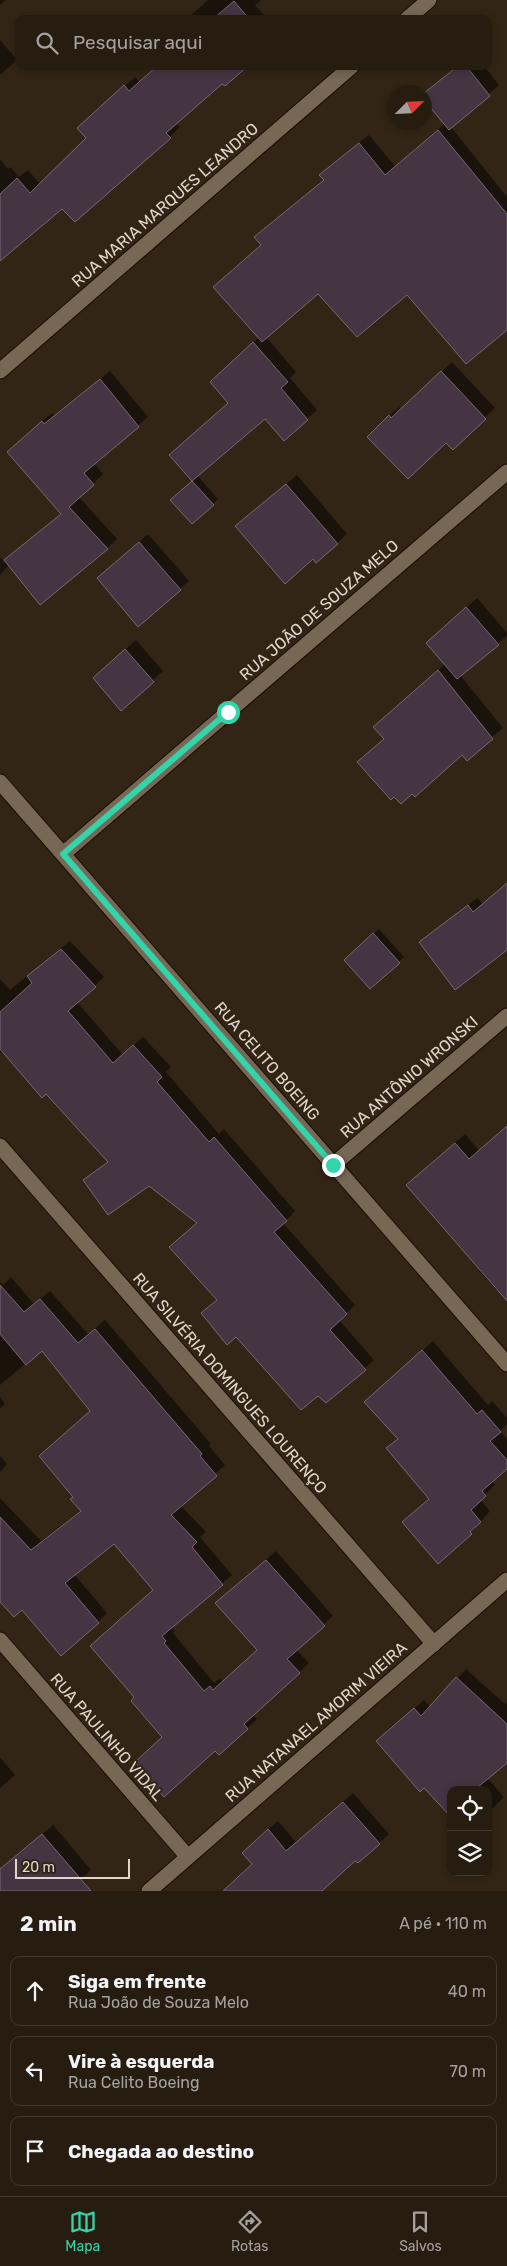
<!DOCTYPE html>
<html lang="pt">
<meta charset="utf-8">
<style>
body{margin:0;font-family:Rubik,sans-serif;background:#32291e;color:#f1f3f6}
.controls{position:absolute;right:15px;bottom:15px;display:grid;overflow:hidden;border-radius:10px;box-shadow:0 2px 8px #0003}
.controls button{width:45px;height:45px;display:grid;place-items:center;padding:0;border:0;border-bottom:1px solid #423a30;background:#261c10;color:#f1f3f6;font:25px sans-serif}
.compass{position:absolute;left:387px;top:85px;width:45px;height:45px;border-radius:50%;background:#261c10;box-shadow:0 2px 8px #0003;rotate:66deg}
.scale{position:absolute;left:15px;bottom:12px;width:115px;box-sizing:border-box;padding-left:5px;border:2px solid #dfd6cc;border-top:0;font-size:14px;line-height:18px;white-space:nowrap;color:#dfd6cc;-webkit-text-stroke:4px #322515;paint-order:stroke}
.stop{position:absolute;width:15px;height:15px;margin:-11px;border:4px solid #32d4a9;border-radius:50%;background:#fff}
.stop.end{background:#32d4a9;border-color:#fff;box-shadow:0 1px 5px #0008}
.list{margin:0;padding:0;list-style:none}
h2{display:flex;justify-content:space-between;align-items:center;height:65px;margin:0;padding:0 20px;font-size:21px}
h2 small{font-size:16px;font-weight:400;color:#a4a19f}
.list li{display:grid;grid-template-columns:32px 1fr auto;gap:15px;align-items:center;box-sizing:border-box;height:70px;margin:0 10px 10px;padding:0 10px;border:1px solid #423a30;border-radius:10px}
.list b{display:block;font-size:19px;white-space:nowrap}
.list p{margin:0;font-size:16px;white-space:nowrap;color:#a4a19f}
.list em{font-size:16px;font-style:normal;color:#a4a19f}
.icon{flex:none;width:28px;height:28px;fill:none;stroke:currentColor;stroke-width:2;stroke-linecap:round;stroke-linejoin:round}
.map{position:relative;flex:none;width:507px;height:1891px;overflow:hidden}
.search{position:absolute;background:#261c10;box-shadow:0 2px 8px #0003;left:15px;right:15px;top:15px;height:55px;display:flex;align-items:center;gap:12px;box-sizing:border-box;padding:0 18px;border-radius:10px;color:#a4a19f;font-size:19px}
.sheet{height:305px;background:#261c10}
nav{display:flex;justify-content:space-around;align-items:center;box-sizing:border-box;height:70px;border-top:1px solid #423a30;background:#261c10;font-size:14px;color:#a4a19f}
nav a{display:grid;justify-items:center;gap:2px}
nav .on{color:#32d4a9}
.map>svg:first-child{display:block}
</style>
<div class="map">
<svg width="507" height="1891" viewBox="0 0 507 1891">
<rect width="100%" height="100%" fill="#322515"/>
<g fill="#0007">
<path d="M 0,0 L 6,0 L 0,5 Z"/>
<path d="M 208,0 L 261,0 L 255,5 L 267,19 L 187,19 Z"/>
<path d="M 0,40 L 17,60 L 0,75 Z"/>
<path d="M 457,66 L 484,66 L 499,85 L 451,127 L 507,197 L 507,329 L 407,293 L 318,292 L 266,337 L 296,372 L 290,378 L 317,410 L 284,439 L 265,417 L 197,475 L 218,499 L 213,504 L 176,495 L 194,480 L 171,455 L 230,402 L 221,373 L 259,337 L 224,277 L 262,244 L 325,179 L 330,166 L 369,135 L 395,166 L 445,124 L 424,94 Z"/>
<path d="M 135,77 L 139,82 L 222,82 L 175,123 L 180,127 L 170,137 L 75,221 L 62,207 L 0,248 L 0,159 L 8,169 L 11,167 L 19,177 L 28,170 L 40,184 L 87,137 L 88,118 Z"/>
<path d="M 452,362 L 495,408 L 453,448 L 446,441 L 368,437 L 399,407 L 402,409 Z"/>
<path d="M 110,371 L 148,417 L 94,463 L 103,474 L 79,497 L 117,539 L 107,548 L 9,565 L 0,575 L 0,557 L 4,562 L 62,513 L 18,442 L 52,413 L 54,415 Z"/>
<path d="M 297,475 L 347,534 L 337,543 L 313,557 L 237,526 Z"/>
<path d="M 148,534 L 189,581 L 180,589 L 107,570 Z"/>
<path d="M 477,598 L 507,633 L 507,636 L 460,675 L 503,728 L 467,759 L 462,753 L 385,738 L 384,717 L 445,664 L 437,633 Z"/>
<path d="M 136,640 L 163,671 L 121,709 L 104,668 Z"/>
<path d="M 507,883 L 507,949 L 421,942 L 477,898 L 483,904 Z"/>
<path d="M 379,929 L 404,957 L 370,987 L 350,955 Z"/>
<path d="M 70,941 L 104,977 L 77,1002 L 123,1055 L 143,1037 L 171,1067 L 166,1072 L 219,1134 L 224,1129 L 295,1211 L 283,1223 L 355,1305 L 339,1320 L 374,1360 L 326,1402 L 218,1299 L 198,1222 L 149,1185 L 85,1180 L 109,1161 L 46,1092 L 3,1050 L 0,1053 L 0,979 L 10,990 Z"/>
<path d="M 465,1134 L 507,1184 L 507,1282 L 497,1291 L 479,1271 L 481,1269 L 418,1175 Z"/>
<path d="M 11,1277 L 34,1304 L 50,1291 L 88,1334 L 105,1320 L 211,1444 L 209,1446 L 225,1465 L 180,1505 L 206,1532 L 200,1537 L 232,1575 L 171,1627 L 175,1631 L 173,1633 L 214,1683 L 220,1678 L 223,1682 L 258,1650 L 226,1594 L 276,1551 L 333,1616 L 296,1649 L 309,1663 L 253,1715 L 257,1719 L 219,1754 L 215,1749 L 164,1737 L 136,1697 L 154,1589 L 115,1542 L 74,1574 L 107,1613 L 98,1622 L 22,1609 L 0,1596 L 0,1498 L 41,1541 L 81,1510 L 74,1497 L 40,1456 L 91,1410 L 42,1350 L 0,1385 L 0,1282 L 3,1285 Z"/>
<path d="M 433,1341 L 488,1405 L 492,1401 L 507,1418 L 507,1424 L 500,1431 L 507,1439 L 507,1462 L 492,1481 L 495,1485 L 480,1499 L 490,1511 L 471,1533 L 413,1512 L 430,1498 L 388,1449 L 399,1438 L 376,1392 Z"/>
<path d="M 0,1397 L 5,1404 L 0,1409 Z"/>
<path d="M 0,1456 L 7,1464 L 0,1472 Z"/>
<path d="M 466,1669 L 505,1704 L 507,1702 L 507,1761 L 487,1778 L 504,1797 L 488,1813 L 488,1790 L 451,1790 L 424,1786 L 377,1741 L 424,1700 L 431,1708 Z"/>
<path d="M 0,1757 L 15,1775 L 0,1788 Z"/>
<path d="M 353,1793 L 389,1834 L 358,1862 L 355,1859 L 320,1891 L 224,1891 L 253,1863 L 253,1843 L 278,1821 L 296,1842 Z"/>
<path d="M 53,1825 L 91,1870 L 67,1891 L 0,1891 L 0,1869 Z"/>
</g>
<g fill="#453442" stroke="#7a6776">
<path d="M 234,1 L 249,19 L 213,19 Z"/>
<path d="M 157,66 L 248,66 L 225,86 L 222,84 L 166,133 L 171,138 L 75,222 L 62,209 L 0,261 L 0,194 L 17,178 L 30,193 L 86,138 L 77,128 L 124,85 L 129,91 Z"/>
<path d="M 458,66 L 466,66 L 490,96 L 449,130 L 424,100 L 424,93 Z"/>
<path d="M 438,130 L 507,214 L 507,330 L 466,364 L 407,295 L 357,337 L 318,294 L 262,342 L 213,287 L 261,245 L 254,237 L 324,180 L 319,175 L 359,143 L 385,175 Z"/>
<path d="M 253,342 L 288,382 L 281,388 L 308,420 L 284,441 L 265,419 L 192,481 L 169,455 L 228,403 L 210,382 Z"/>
<path d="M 441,371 L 486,419 L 453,450 L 446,443 L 408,479 L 367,437 L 389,415 L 391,418 Z"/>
<path d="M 100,379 L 139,427 L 84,473 L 94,485 L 69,507 L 108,549 L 40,605 L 4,560 L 61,514 L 7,452 L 42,421 L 44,424 Z"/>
<path d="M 192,481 L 214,505 L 192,524 L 170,500 Z"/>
<path d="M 286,484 L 338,544 L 316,563 L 313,559 L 285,584 L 235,526 Z"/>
<path d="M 139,542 L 181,590 L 138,627 L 97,578 Z"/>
<path d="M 466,607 L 499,645 L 457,679 L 426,643 Z"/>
<path d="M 125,649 L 154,682 L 121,711 L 93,678 Z"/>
<path d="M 438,670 L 493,739 L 467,761 L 462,755 L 415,797 L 412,794 L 401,804 L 394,797 L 391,800 L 357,762 L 384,739 L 373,727 Z"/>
<path d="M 507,883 L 507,950 L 455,990 L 419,942 L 468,905 L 473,912 Z"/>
<path d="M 373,933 L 400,963 L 370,989 L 344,960 Z"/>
<path d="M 61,949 L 96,987 L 68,1011 L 113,1063 L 133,1045 L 162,1077 L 157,1082 L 209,1142 L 214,1137 L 287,1221 L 274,1232 L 347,1314 L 330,1330 L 366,1370 L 326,1403 L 318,1396 L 301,1410 L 236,1337 L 227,1345 L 201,1313 L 217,1300 L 169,1247 L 197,1223 L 149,1186 L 108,1215 L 83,1180 L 108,1162 L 46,1094 L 42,1098 L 0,1049 L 0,1012 L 32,983 L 27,976 Z"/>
<path d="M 507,1126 L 507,1301 L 406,1185 L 455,1143 L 469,1159 Z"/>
<path d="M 0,1285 L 24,1312 L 40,1299 L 78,1343 L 95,1329 L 202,1454 L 200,1456 L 217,1476 L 171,1515 L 197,1542 L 192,1547 L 223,1585 L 162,1636 L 166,1641 L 164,1643 L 204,1691 L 210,1686 L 213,1690 L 257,1650 L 215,1603 L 266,1560 L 325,1626 L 287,1659 L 300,1673 L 244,1724 L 248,1729 L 219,1755 L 215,1751 L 164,1797 L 135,1762 L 162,1737 L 131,1701 L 134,1697 L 90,1646 L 153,1590 L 114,1544 L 65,1583 L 99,1623 L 61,1656 L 22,1610 L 14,1617 L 0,1602 L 0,1517 L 31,1550 L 81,1511 L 70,1499 L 73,1497 L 39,1456 L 90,1411 L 42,1351 L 26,1365 L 0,1334 Z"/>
<path d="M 422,1350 L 477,1414 L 482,1410 L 501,1432 L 490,1441 L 507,1460 L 507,1469 L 482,1491 L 486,1496 L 471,1510 L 481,1522 L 470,1532 L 472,1534 L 438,1564 L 402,1522 L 429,1499 L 386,1448 L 398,1439 L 364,1402 Z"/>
<path d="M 456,1677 L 507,1724 L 507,1763 L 478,1787 L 481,1790 L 451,1790 L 451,1817 L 424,1788 L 420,1792 L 376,1741 L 414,1708 L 421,1716 Z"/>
<path d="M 343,1802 L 380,1844 L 358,1863 L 355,1861 L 322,1891 L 223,1891 L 252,1864 L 242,1853 L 268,1829 L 286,1851 Z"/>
<path d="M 42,1834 L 91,1891 L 0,1891 L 0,1869 Z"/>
</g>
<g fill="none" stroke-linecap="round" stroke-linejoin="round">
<defs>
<g id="minor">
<path d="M 407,19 L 429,0"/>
<path d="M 0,371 L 352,66"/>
<path d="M 0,782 L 507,1364"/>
<path d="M 63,854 L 507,472"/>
<path d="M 0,1146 L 434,1644"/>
<path d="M 333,1165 L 507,1016"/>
<path d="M 0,1640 L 188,1857"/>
<path d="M 149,1891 L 507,1580"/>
</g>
</defs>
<use href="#minor" stroke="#1a0e02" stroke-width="17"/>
<use href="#minor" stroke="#776755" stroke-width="15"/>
</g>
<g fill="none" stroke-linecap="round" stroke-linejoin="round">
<path stroke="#32d4a9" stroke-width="6" d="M 228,712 L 63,854 L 333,1165"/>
</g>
<g text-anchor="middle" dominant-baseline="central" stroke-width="4" stroke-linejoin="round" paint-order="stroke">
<g font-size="16" fill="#dfd6cc" stroke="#322515">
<text transform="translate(165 205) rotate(-41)">RUA MARIA MARQUES LEANDRO</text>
<text transform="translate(319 610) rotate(-41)">RUA JOÃO DE SOUZA MELO</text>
<text transform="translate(267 1061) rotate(49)">RUA CELITO BOEING</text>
<text transform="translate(409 1077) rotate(-41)">RUA ANTÔNIO WRONSKI</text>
<text transform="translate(230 1383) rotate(49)">RUA SILVÉRIA DOMINGUES LOURENÇO</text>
<text transform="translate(316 1722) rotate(-41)">RUA NATANAEL AMORIM VIEIRA</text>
<text transform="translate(107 1737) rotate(49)">RUA PAULINHO VIDAL</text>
</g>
</g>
</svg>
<div class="controls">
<button><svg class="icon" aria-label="locate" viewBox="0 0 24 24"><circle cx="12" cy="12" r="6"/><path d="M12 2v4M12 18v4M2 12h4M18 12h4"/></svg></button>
<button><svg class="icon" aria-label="layers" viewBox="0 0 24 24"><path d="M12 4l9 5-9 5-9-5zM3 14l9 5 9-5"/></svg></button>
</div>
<svg class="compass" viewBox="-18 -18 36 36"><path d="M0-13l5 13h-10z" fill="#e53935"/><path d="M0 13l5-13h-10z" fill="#a4a19f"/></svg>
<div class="scale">20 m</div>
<div class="stop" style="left:228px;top:712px"></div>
<div class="stop end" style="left:333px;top:1165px"></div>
<div class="search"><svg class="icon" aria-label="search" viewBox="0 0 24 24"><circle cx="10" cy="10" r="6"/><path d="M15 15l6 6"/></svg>Pesquisar aqui</div>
</div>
<section class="sheet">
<h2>2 min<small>A pé · 110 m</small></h2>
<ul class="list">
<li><svg class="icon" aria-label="ahead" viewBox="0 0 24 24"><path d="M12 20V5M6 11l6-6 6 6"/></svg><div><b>Siga em frente</b><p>Rua João de Souza Melo</p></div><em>40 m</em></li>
<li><svg class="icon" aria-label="left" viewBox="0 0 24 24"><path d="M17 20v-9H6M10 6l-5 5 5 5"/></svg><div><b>Vire à esquerda</b><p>Rua Celito Boeing</p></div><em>70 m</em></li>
<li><svg class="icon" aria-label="arrive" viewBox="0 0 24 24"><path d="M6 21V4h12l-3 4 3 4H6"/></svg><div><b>Chegada ao destino</b></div></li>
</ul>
</section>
<nav>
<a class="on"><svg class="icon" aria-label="map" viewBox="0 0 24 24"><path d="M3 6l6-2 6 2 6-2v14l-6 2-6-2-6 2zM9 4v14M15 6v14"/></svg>Mapa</a>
<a><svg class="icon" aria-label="directions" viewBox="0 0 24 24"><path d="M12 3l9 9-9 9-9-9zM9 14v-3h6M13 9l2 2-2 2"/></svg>Rotas</a>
<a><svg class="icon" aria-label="saved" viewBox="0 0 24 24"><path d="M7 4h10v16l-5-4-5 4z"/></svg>Salvos</a>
</nav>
